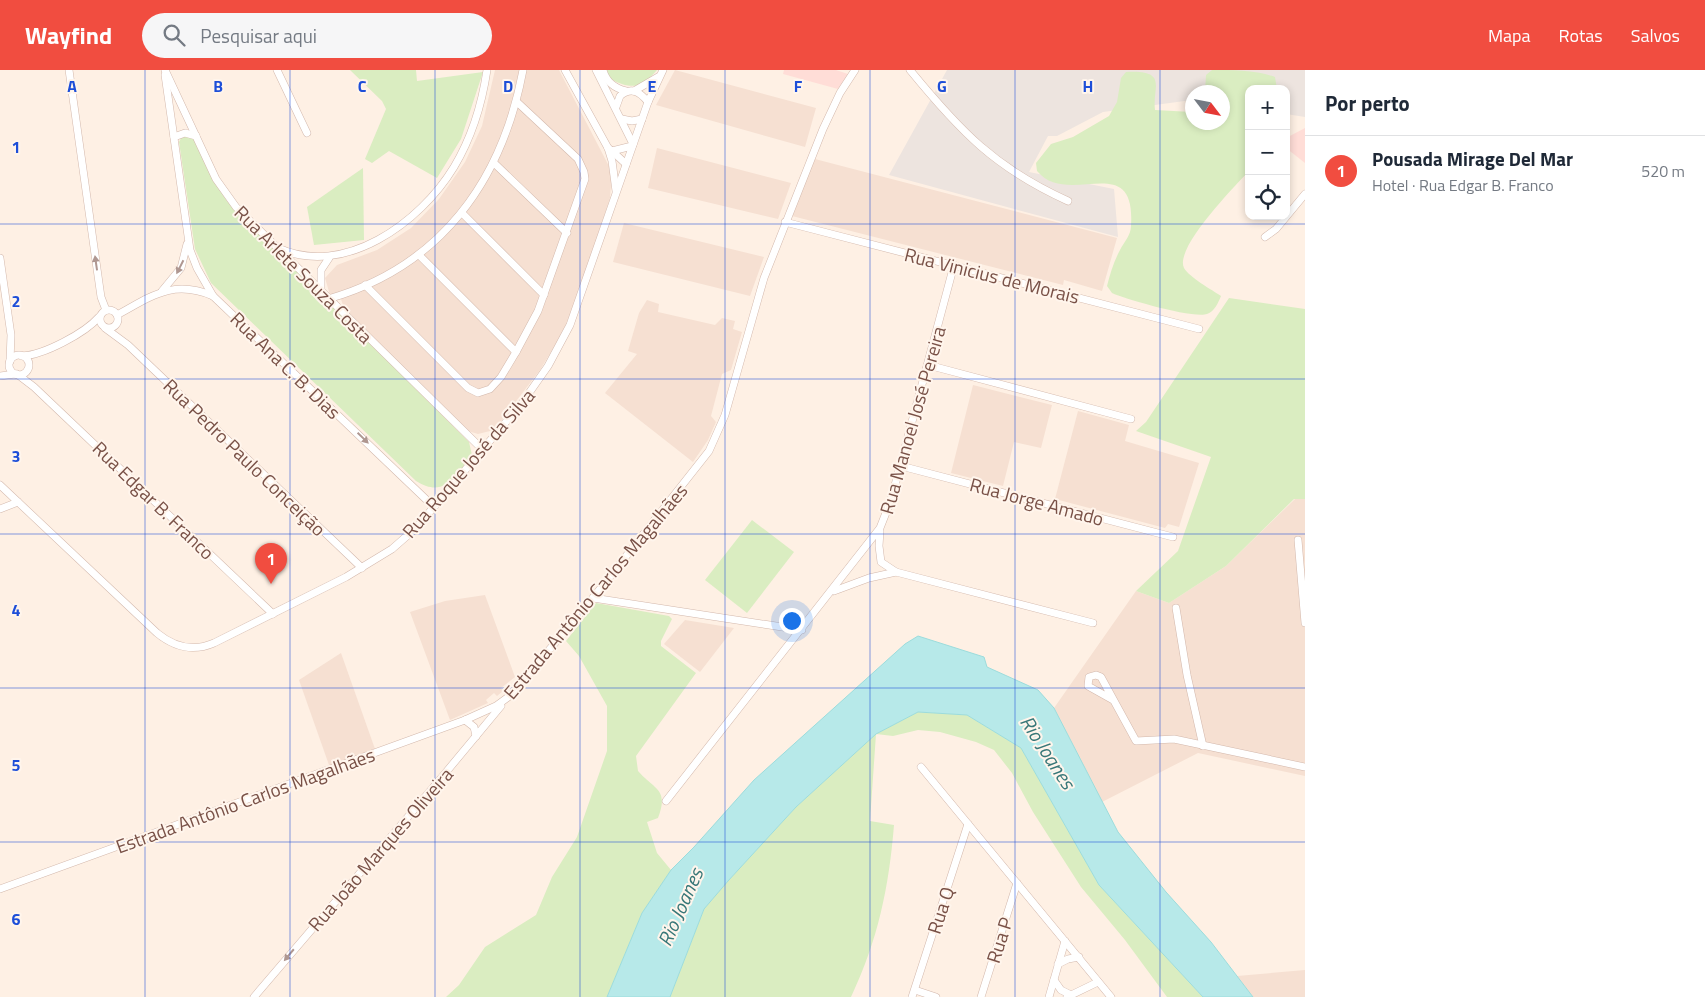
<!DOCTYPE html>
<html lang="pt">
<meta charset="utf-8">
<style>
body{margin:0;font-family:"Titillium Web",sans-serif;background:#f6f6f7;color:#1f2937}
.controls{position:absolute;right:15px;top:15px;display:grid;overflow:hidden;border-radius:10px;box-shadow:0 2px 8px #0003}
.controls button{width:45px;height:45px;display:grid;place-items:center;padding:0;border:0;border-bottom:1px solid #e0e1e3;background:#fff;color:#1f2937;font:25px sans-serif}
.compass{position:absolute;left:1185px;top:15px;width:45px;height:45px;border-radius:50%;background:#fff;box-shadow:0 2px 8px #0003;rotate:122deg}
.you{position:absolute;left:791px;top:550px;width:18px;height:18px;margin:-12px;border:4px solid #fff;border-radius:50%;background:#1a73e8;box-shadow:0 0 0 8px #1a73e833}
.badge{display:grid;place-items:center;width:32px;height:32px;border-radius:50%;background:#f14d40;color:#fff;font-size:16px;font-weight:700}
.pin{position:absolute;translate:-50% -41px;filter:drop-shadow(0 1px 2px #0008)}
.pin::after{content:'';position:absolute;top:26px;width:18px;height:15px;background:inherit;clip-path:polygon(0 0,100% 0,50% 100%)}
.list{margin:0;padding:0;list-style:none}
h2{display:flex;justify-content:space-between;align-items:center;height:65px;margin:0;padding:0 20px;font-size:21px}
h2 small{font-size:16px;font-weight:400;color:#747a83}
.list li{display:grid;grid-template-columns:32px 1fr auto;gap:15px;align-items:center;box-sizing:border-box;height:70px;padding:0 20px;border-top:1px solid #e0e1e3}
.list b{display:block;font-size:19px;white-space:nowrap}
.list p{margin:0;font-size:16px;white-space:nowrap;color:#747a83}
.list em{font-size:16px;font-style:normal;color:#747a83}
.icon{flex:none;width:28px;height:28px;fill:none;stroke:currentColor;stroke-width:2;stroke-linecap:round;stroke-linejoin:round}
.map{position:relative;flex:none;width:1305px;height:927px;overflow:hidden}
header{display:flex;align-items:center;gap:30px;box-sizing:border-box;height:70px;padding:0 25px;background:#f14d40;color:#fff}
header strong{font-size:24px}
nav{display:flex;gap:28px;margin-inline-start:auto;font-size:18px}
.search{width:350px;height:45px;background:#f6f6f7;display:flex;align-items:center;gap:12px;box-sizing:border-box;padding:0 18px;border-radius:28px;color:#747a83;font-size:19px}
main{display:flex}
aside{flex:1;background:#fff}
.map>svg:first-child{display:block}
</style>
<header>
<strong>Wayfind</strong>
<div class="search"><svg class="icon" aria-label="search" viewBox="0 0 24 24"><circle cx="10" cy="10" r="6"/><path d="M15 15l6 6"/></svg>Pesquisar aqui</div>
<nav><a>Mapa</a><a>Rotas</a><a>Salvos</a></nav>
</header>
<main>
<div class="map">
<svg width="1305" height="927" viewBox="0 0 1305 927">
<rect width="100%" height="100%" fill="#fef0e4"/>
<g fill="#f6e0d2">
<path d="M 495,0 L 559,0 L 612,102 L 610,128 L 576,232 L 560,267 L 540,300 L 494,360 L 478,364 L 468,361 L 346,243 L 339,224 L 330,225 L 325,208 L 337,195 L 377,180 L 411,158 L 439,129 L 465,92 L 482,56 Z"/>
<path d="M 675,0 L 816,38 L 805,77 L 656,35 Z"/>
<path d="M 657,78 L 791,113 L 778,149 L 648,118 Z"/>
<path d="M 815,89 L 1117,168 L 1102,221 L 1064,210 L 1063,215 L 792,146 Z"/>
<path d="M 624,153 L 764,187 L 750,226 L 613,192 Z"/>
<path d="M 647,230 L 659,234 L 658,242 L 715,255 L 722,248 L 735,251 L 733,259 L 742,262 L 731,300 L 722,304 L 711,346 L 716,352 L 708,370 L 693,392 L 605,323 L 637,284 L 628,281 L 639,243 Z"/>
<path d="M 973,315 L 1052,335 L 1041,378 L 1014,372 L 1003,416 L 951,403 Z"/>
<path d="M 1078,341 L 1129,355 L 1125,371 L 1199,393 L 1179,457 L 1168,454 L 1165,458 L 1055,429 Z"/>
<path d="M 1295,429 L 1305,429 L 1305,706 L 1198,683 L 1102,732 L 1054,638 L 1136,521 L 1169,533 L 1226,496 Z"/>
<path d="M 485,525 L 515,607 L 501,618 L 503,621 L 497,626 L 494,623 L 486,630 L 488,633 L 450,650 L 410,542 L 445,531 Z"/>
<path d="M 685,550 L 734,558 L 700,602 L 664,574 Z"/>
<path d="M 341,583 L 375,679 L 329,695 L 299,610 Z"/>
<path d="M 1305,900 L 1305,927 L 1253,927 L 1237,906 Z"/>
</g>
<g fill="#ffddd7">
<path d="M 784,0 L 836,0 L 848,4 L 838,19 L 783,4 Z"/>
<path d="M 1305,58 L 1305,93 L 1286,78 L 1286,68 Z"/>
</g>
<path fill="#ede4df" d="M 947,0 L 1305,0 L 1305,47 L 1286,44 L 1286,19 L 1192,22 L 1192,30 L 1103,42 L 1057,66 L 1048,66 L 1029,102 L 1114,119 L 1118,167 L 889,105 Z"/>
<g fill="#daedc1">
<path d="M 350,0 L 416,0 L 417,11 L 483,2 L 461,69 L 437,108 L 389,81 L 372,93 L 365,89 L 386,39 L 382,31 Z"/>
<path d="M 607,0 L 657,0 C 641,19 630,20 609,8 Z"/>
<path d="M 1212,0 C 1232,0 1257,0 1275,7 L 1277,19 L 1249,19 L 1249,101 C 1235,116 1174,178 1184,198 C 1189,207 1212,220 1221,226 C 1218,233 1215,241 1207,244 C 1194,249 1125,229 1112,223 L 1107,216 C 1110,204 1114,191 1120,180 C 1124,172 1131,165 1131,156 C 1136,78 1068,139 1037,101 L 1036,93 L 1051,74 L 1073,67 L 1109,46 L 1117,32 L 1121,8 L 1126,2 C 1169,0 1152,17 1155,40 L 1192,42 L 1192,52 L 1222,52 L 1222,22 L 1205,22 L 1206,5 Z"/>
<path d="M 189,65 L 194,69 L 214,111 L 227,131 L 469,372 L 472,385 C 455,406 445,429 416,411 L 211,213 L 195,179 L 179,72 L 182,66 Z"/>
<path d="M 363,98 L 364,170 L 314,175 L 307,137 Z"/>
<path d="M 1229,228 L 1305,239 L 1305,429 L 1294,429 L 1226,496 L 1169,533 L 1136,521 L 1178,481 L 1211,387 L 1136,361 L 1146,352 Z"/>
<path d="M 752,450 L 794,482 L 747,543 L 705,510 Z"/>
<path d="M 596,533 L 669,546 L 672,549 L 661,571 L 661,576 L 696,603 L 636,686 L 638,701 C 655,720 669,719 658,748 L 647,752 L 657,783 L 671,800 L 642,843 L 607,927 L 446,927 L 459,915 L 485,877 L 536,845 L 552,807 L 577,767 L 607,681 L 607,636 L 579,586 L 566,571 Z"/>
<path d="M 918,642 L 967,645 L 1021,678 L 1099,815 L 1203,927 L 1167,927 L 1125,870 L 1081,817 L 1033,742 L 1012,703 L 994,680 L 976,672 L 940,662 L 918,660 L 893,666 L 876,664 L 870,751 L 894,755 C 889,817 878,870 851,927 L 670,927 L 704,839 L 728,811 L 796,737 L 876,664 Z"/>
</g>
<path fill="#b7e9e9" stroke="#9cdcdc" d="M 918,566 L 984,587 L 987,597 L 1038,620 L 1054,638 L 1118,762 L 1166,822 L 1211,872 L 1253,927 L 1203,927 L 1099,815 L 1021,678 L 967,645 L 918,642 L 876,664 L 796,737 L 728,811 L 704,839 L 670,927 L 607,927 L 642,843 L 671,800 L 694,777 L 754,710 L 905,574 Z"/>
<g fill="none" stroke-linecap="round" stroke-linejoin="round">
<defs>
<g id="minor">
<path d="M 69,0 L 101,227 L 106,240"/>
<path d="M 165,0 L 216,109 L 236,137 L 483,380"/>
<path d="M 277,0 L 307,63"/>
<path d="M 565,0 L 608,78 L 612,91 L 616,121"/>
<path d="M 596,0 L 633,74"/>
<path d="M 603,0 C 606,12 614,18 626,21"/>
<path d="M 910,0 C 960,61 995,98 1068,131"/>
<path d="M 165,5 L 190,180 L 197,198 L 213,226"/>
<path d="M 634,21 L 658,7"/>
<path d="M 616,37 L 620,26 C 631,16 640,22 648,32"/>
<path d="M 622,49 L 632,51 L 642,49"/>
<path d="M 174,67 L 185,63 L 196,66"/>
<path d="M 608,78 L 612,81 L 632,76"/>
<path d="M 612,81 L 626,94"/>
<path d="M 494,93 L 567,163"/>
<path d="M 462,143 L 544,225"/>
<path d="M 785,152 L 1199,259"/>
<path d="M 1265,167 L 1276,159 L 1305,124"/>
<path d="M 278,178 C 344,208 420,153 454,97 C 472,67 482,34 487,0"/>
<path d="M 419,185 L 516,282"/>
<path d="M 0,188 L 11,265 L 10,291"/>
<path d="M 365,215 L 468,318 L 478,323 L 490,319 L 501,307 L 516,282 L 538,241 L 585,109 L 584,102 L 578,89 L 517,32"/>
<path d="M 162,221 L 181,198 L 187,174"/>
<path d="M 321,222 L 321,200 L 329,188"/>
<path d="M 328,229 C 440,197 502,112 523,0"/>
<circle cx="109" cy="249" r="9"/>
<path d="M 117,245 C 152,226 173,209 213,226 L 434,437"/>
<path d="M 105,258 L 128,275 L 362,498"/>
<circle cx="19" cy="295" r="10"/>
<path d="M 22,286 C 44,285 85,263 99,247"/>
<path d="M 928,295 L 1131,349"/>
<path d="M 17,304 L 34,317 L 273,544"/>
<path d="M 0,306 L 15,304"/>
<path d="M 901,396 L 1173,467"/>
<path d="M 0,415 L 157,563 C 174,577 193,582 214,573 L 346,507 L 392,479 L 416,458 L 522,333 L 548,296 L 570,255 L 648,32 L 663,0"/>
<path d="M 0,439 L 18,432"/>
<path d="M 880,461 L 879,476 L 881,492 L 896,502"/>
<path d="M 1298,470 L 1305,553"/>
<path d="M 834,521 L 869,508 L 896,502 L 1093,553"/>
<path d="M 593,528 L 802,560"/>
<path d="M 1176,538 L 1187,605 L 1203,676"/>
<path d="M 1113,630 L 1088,616 L 1089,607 L 1096,605 L 1101,607 L 1136,671 L 1174,669 L 1305,697"/>
<path d="M 465,650 L 474,657 L 476,666"/>
<path d="M 921,697 L 1111,927"/>
<path d="M 666,731 L 880,458 L 891,430 L 954,195"/>
<path d="M 0,819 L 465,650 L 496,636 L 511,625 L 593,528 L 709,381 L 725,345 L 764,208 L 823,59 L 840,23 L 855,0"/>
<path d="M 1058,894 L 1068,889 L 1079,887"/>
<path d="M 1054,910 L 1061,920 L 1071,925"/>
<path d="M 915,920 L 936,927"/>
<path d="M 254,927 L 442,707 L 501,636"/>
<path d="M 912,927 L 968,754"/>
<path d="M 981,927 L 1017,813"/>
<path d="M 1049,927 L 1065,871"/>
<path d="M 1067,927 L 1098,912"/>
</g>
</defs>
<use href="#minor" stroke="#d3b8ac" stroke-width="8"/>
<use href="#minor" stroke="#fff" stroke-width="7"/>
</g>
<defs><path id="oneway-solid" d="M-6-.8H1V-3.2L6.5 0L1 3.2V.8H-6Z" transform="scale(1.25)"/></defs>
<g fill="#af9791">
<use href="#oneway-solid" transform="translate(96 193) rotate(-98)"/>
<use href="#oneway-solid" transform="translate(180 197) rotate(117)"/>
<use href="#oneway-solid" transform="translate(363 368) rotate(44)"/>
<use href="#oneway-solid" transform="translate(289 885) rotate(130)"/>
</g>
<path fill="none" stroke="#1d4ed8" stroke-width="1" stroke-opacity="0.55" d="M 145,0 L 145,927M 290,0 L 290,927M 435,0 L 435,927M 580,0 L 580,927M 725,0 L 725,927M 870,0 L 870,927M 1015,0 L 1015,927M 1160,0 L 1160,927M 0,154 L 1305,154M 0,309 L 1305,309M 0,464 L 1305,464M 0,618 L 1305,618M 0,772 L 1305,772"/>
<g text-anchor="middle" dominant-baseline="central" stroke-width="4" stroke-linejoin="round" paint-order="stroke">
<g font-size="19" fill="#795147" stroke="#fff5ec">
<text transform="translate(304 204) rotate(45)">Rua Arlete Souza Costa</text>
<text transform="translate(992 205) rotate(14)">Rua Vinicius de Morais</text>
<text transform="translate(286 295) rotate(44)">Rua Ana C. B. Dias</text>
<text transform="translate(912 350) rotate(-74)">Rua Manoel José Pereira</text>
<text transform="translate(245 387) rotate(44)">Rua Pedro Paulo Conceição</text>
<text transform="translate(468 393) rotate(-49)">Rua Roque José da Silva</text>
<text transform="translate(154 430) rotate(44)">Rua Edgar B. Franco</text>
<text transform="translate(1037 431) rotate(15)">Rua Jorge Amado</text>
<text transform="translate(595 521) rotate(-50)">Estrada Antônio Carlos Magalhães</text>
<text transform="translate(245 730) rotate(-20)">Estrada Antônio Carlos Magalhães</text>
<text transform="translate(380 779) rotate(-49)">Rua João Marques Oliveira</text>
<text transform="translate(940 840) rotate(-72)">Rua Q</text>
<text transform="translate(999 870) rotate(-72)">Rua P</text>
</g>
<g font-size="20" font-style="italic" fill="#377778" stroke="#fff5ec">
<text transform="translate(1048 682) rotate(57)">Rio Joanes</text>
<text transform="translate(680 837) rotate(-66)">Rio Joanes</text>
</g>
</g>
<g font-size="16" text-anchor="middle" font-weight="bold" fill="#1d4ed8" stroke="#fff5ec" stroke-width="4" stroke-linejoin="round" paint-order="stroke">
<text x="72" y="22">A</text>
<text x="218" y="22">B</text>
<text x="362" y="22">C</text>
<text x="508" y="22">D</text>
<text x="652" y="22">E</text>
<text x="798" y="22">F</text>
<text x="942" y="22">G</text>
<text x="1088" y="22">H</text>
<text x="16" y="83">1</text>
<text x="16" y="237">2</text>
<text x="16" y="392">3</text>
<text x="16" y="546">4</text>
<text x="16" y="701">5</text>
<text x="16" y="855">6</text>
</g>
</svg>
<div class="controls">
<button>+</button>
<button>−</button>
<button><svg class="icon" aria-label="locate" viewBox="0 0 24 24"><circle cx="12" cy="12" r="6"/><path d="M12 2v4M12 18v4M2 12h4M18 12h4"/></svg></button>
</div>
<svg class="compass" viewBox="-18 -18 36 36"><path d="M0-13l5 13h-10z" fill="#e53935"/><path d="M0 13l5-13h-10z" fill="#747a83"/></svg>
<div class="you"></div>
<div class="pin badge" style="left:271px;top:514px">1</div>
</div>
<aside>
<h2>Por perto<small></small></h2>
<ul class="list">
<li><span class="badge">1</span><div><b>Pousada Mirage Del Mar</b><p>Hotel · Rua Edgar B. Franco</p></div><em>520 m</em></li>
</ul>
</aside>
</main>
